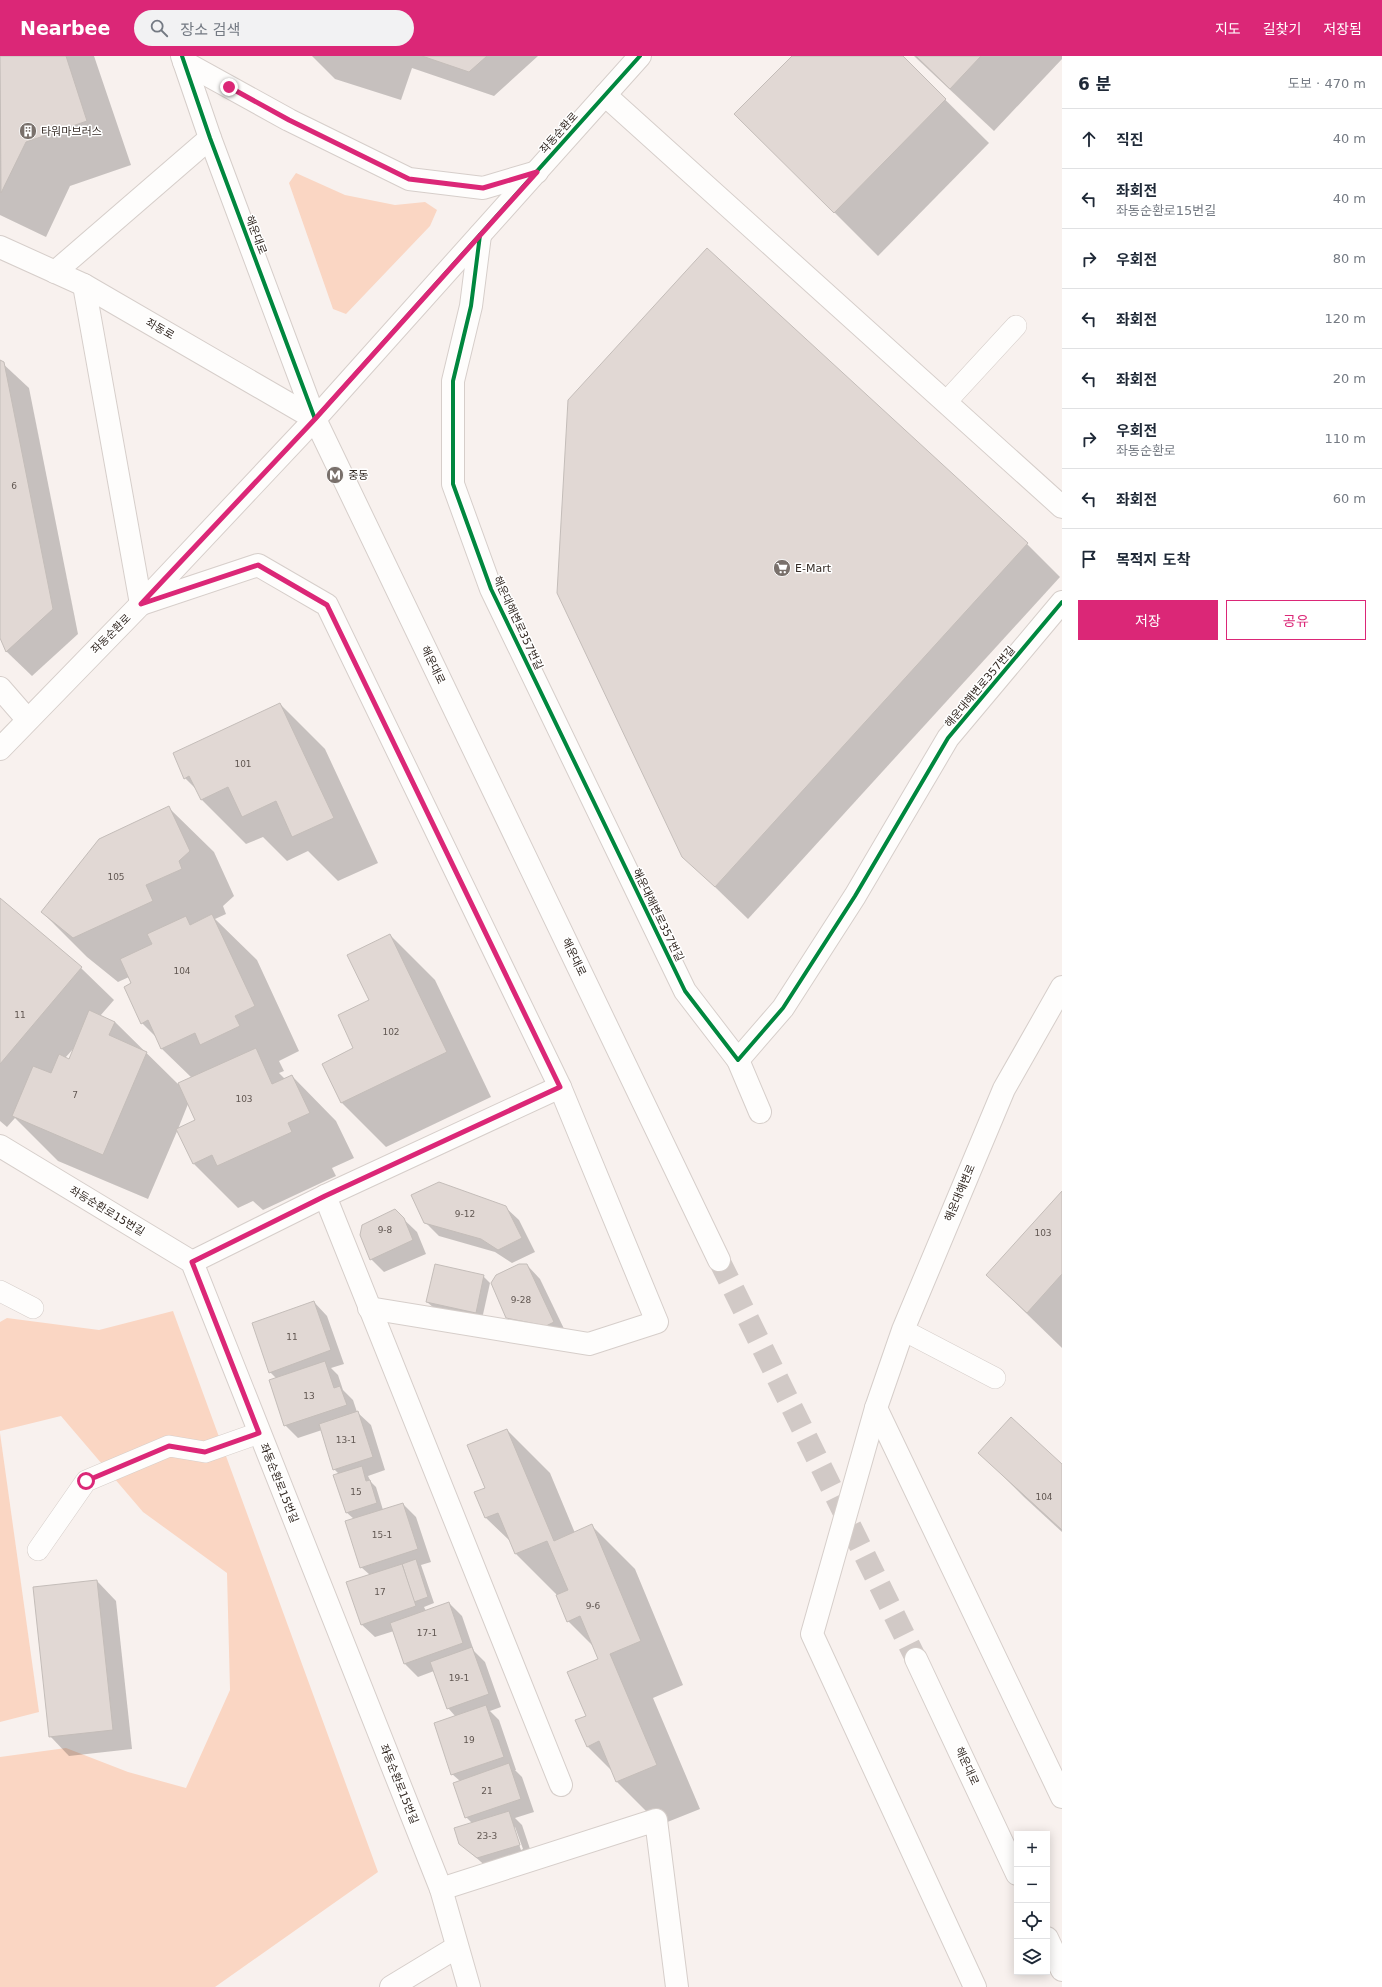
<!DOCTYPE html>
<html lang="ko">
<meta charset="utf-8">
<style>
body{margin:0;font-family:"DejaVu Sans","Noto Sans KR",sans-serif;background:#f2f2f3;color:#1f2937}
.controls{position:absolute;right:12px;bottom:12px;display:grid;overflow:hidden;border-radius:0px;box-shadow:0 2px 10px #0003}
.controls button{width:36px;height:36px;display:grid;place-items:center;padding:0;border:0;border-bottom:1px solid #e0e1e3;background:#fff;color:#1f2937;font:20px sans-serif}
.stop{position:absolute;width:12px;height:12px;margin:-9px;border:3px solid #db2777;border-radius:50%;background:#fff}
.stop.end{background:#db2777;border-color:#fff;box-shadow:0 1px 4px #0008}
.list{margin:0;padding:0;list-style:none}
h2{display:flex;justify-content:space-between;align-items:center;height:52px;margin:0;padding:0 16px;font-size:17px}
h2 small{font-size:13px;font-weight:400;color:#747a83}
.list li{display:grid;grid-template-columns:26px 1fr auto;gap:12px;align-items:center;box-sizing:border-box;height:60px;padding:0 16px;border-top:1px solid #e0e1e3}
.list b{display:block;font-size:15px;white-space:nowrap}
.list p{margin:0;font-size:13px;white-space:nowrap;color:#747a83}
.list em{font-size:13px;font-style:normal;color:#747a83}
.actions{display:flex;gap:8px;padding:12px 16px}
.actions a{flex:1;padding:9px 0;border:1px solid #db2777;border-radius:0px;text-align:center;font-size:14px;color:#db2777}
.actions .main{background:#db2777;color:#fff}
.icon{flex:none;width:22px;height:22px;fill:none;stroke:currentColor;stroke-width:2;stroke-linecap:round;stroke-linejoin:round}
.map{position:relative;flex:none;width:1062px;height:1931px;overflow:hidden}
header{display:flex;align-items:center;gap:24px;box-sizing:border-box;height:56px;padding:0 20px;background:#db2777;color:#fff}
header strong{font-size:19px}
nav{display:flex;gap:22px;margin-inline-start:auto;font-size:14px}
.search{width:280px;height:36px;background:#f2f2f3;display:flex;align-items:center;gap:10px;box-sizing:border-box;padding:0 14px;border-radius:22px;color:#747a83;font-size:15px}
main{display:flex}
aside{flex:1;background:#fff}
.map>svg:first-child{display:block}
</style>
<header>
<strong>Nearbee</strong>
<div class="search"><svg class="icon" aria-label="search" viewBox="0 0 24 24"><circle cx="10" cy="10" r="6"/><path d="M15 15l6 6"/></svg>장소 검색</div>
<nav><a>지도</a><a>길찾기</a><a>저장됨</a></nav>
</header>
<main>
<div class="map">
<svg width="1062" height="1931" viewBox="0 0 1062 1931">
<rect width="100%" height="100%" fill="#f8f1ee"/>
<g fill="#fad6c3">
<path d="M 296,117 L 345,139 L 395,149 L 425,146 L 437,154 L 430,170 L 346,258 L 333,253 L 289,127 Z"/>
<path d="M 173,1255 L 378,1816 L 215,1931 L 0,1931 L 0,1701 L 66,1692 L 128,1716 L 186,1732 L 230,1634 L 227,1517 L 143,1456 L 61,1360 L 0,1375 L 0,1266 L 7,1262 L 99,1274 Z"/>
<path d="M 0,1377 L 39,1656 L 0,1666 Z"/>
</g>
<g fill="#0003" fill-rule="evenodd">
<path d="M 0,0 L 94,0 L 131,109 L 70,130 L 46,181 L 0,159 Z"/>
<path d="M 312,0 L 538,0 L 494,40 L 412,12 L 401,44 L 335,23 Z"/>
<path d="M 793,0 L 901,0 L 989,87 L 878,200 L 779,101 Z"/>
<path d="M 914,0 L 1062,0 L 1062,3 L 994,75 Z"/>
<path d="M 0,305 L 29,332 L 78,578 L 32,620 L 7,596 L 0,580 Z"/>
<path d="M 1027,488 L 1060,521 L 748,863 L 683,800 Z"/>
<path d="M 280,648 L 325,693 L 378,807 L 338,825 L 308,795 L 287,805 L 263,781 L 246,788 L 202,744 L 197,734 L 185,722 Z"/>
<path d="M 169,752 L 214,796 L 234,840 L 223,850 L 226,858 L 215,863 L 257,904 L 299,995 L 279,1005 L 284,1015 L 279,1017 L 285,1023 L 292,1020 L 336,1065 L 354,1102 L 332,1112 L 336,1120 L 263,1154 L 253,1145 L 238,1152 L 193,1107 L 178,1073 L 148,1143 L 58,1105 L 15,1062 L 7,1071 L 0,1065 L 0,843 L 81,912 L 114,944 L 100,960 L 115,966 L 178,1028 L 192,1022 L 162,993 L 157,982 L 142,967 L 129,921 L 118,926 L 87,901 L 42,856 ZM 74,992 L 69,1004 L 65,1002 ZM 188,1048 L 196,1064 L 178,1073 Z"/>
<path d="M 390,879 L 435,924 L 491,1041 L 386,1091 L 342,1047 L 355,993 Z"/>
<path d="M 1062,1137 L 1062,1292 L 987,1219 Z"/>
<path d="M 505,1151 L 519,1164 L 535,1196 L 512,1207 L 495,1196 L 439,1180 L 425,1166 Z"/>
<path d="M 394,1154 L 417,1176 L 426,1198 L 384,1216 L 371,1203 Z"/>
<path d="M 527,1209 L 540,1223 L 567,1279 L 520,1275 L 507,1261 Z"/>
<path d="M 483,1220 L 490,1227 L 482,1263 L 434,1252 L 427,1246 Z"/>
<path d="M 314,1246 L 327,1260 L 344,1308 L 331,1312 L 338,1319 L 343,1334 L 353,1344 L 357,1356 L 371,1369 L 385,1414 L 368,1420 L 371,1426 L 376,1431 L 383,1454 L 403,1448 L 416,1461 L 431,1506 L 421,1509 L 434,1547 L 424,1551 L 426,1555 L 449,1547 L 462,1560 L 474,1595 L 485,1606 L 501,1651 L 490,1655 L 499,1664 L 516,1714 L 515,1714 L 522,1721 L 534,1756 L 515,1762 L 522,1769 L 533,1802 L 491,1815 L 460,1787 L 473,1768 L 466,1761 L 460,1725 L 452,1718 L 456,1661 L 448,1652 L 434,1615 L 418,1621 L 405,1608 L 394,1575 L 375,1581 L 361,1568 L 370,1519 L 361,1511 L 354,1463 L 346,1456 L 339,1418 L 334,1413 L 322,1374 L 298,1382 L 285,1369 L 276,1322 L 270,1316 ZM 513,1771 L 515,1771 L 523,1793 L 521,1794 Z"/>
<path d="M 507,1374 L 550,1417 L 575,1477 L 592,1470 L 635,1513 L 683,1629 L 653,1642 L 700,1753 L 660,1769 L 617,1726 L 613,1716 L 587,1690 L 599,1604 L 594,1591 L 568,1565 L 558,1540 L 516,1498 L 512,1487 L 486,1462 L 476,1436 L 486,1432 Z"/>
<path d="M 980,1397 L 1062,1410 L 1062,1476 L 1024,1441 Z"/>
<path d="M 97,1525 L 116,1545 L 132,1693 L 69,1700 L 50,1680 Z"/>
</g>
<g fill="#e1d8d4" stroke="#c4bdb9">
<path d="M 0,0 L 66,0 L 87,65 L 26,86 L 1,137 Z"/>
<path d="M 422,0 L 487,0 L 469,16 Z"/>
<path d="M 792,0 L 903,0 L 946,43 L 834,157 L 734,58 Z"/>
<path d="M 916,0 L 981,0 L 950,33 Z"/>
<path d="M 707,192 L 1028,487 L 715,831 L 682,801 L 557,537 L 568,344 Z"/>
<path d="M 0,304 L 4,306 L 53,553 L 6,596 L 0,582 Z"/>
<path d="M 280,647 L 334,762 L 292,781 L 276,745 L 242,761 L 228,731 L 201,744 L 189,720 L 184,723 L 173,697 Z"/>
<path d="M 169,750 L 190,795 L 179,805 L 182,813 L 146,829 L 153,845 L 73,882 L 41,856 L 99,783 Z"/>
<path d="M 0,842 L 82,911 L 0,1008 Z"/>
<path d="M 212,858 L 255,950 L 235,960 L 240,970 L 200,989 L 195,977 L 161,993 L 148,964 L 141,968 L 124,931 L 131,927 L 120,903 L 152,888 L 147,878 L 186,860 L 190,869 Z"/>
<path d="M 390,878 L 447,996 L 341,1047 L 322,1008 L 353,992 L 338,959 L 369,944 L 347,899 Z"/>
<path d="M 89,954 L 115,966 L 109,979 L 147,996 L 103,1099 L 12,1060 L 33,1010 L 51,1017 L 59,998 L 69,1003 Z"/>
<path d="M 256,992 L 272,1028 L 292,1019 L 310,1057 L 288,1067 L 292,1076 L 217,1110 L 212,1099 L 193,1108 L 176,1073 L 195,1064 L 178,1027 Z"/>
<path d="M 439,1126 L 506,1150 L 522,1182 L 498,1194 L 481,1183 L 424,1167 L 411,1139 Z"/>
<path d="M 1062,1135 L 1062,1218 L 1027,1257 L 986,1219 Z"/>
<path d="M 395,1153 L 404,1162 L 413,1184 L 370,1204 L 360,1179 L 362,1169 Z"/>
<path d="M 435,1208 L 484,1219 L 476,1257 L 426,1246 Z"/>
<path d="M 519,1208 L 527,1208 L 554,1266 L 546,1270 L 506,1262 L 491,1227 L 496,1219 Z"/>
<path d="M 314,1245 L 331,1294 L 269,1317 L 252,1267 Z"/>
<path d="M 325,1305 L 334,1332 L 340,1330 L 347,1349 L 284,1370 L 269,1324 Z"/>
<path d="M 358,1355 L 373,1401 L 333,1414 L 319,1368 Z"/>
<path d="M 1011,1361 L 1062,1408 L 1062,1474 L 978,1397 Z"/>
<path d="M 507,1373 L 554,1485 L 592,1468 L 641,1585 L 610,1598 L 657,1709 L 616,1726 L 599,1685 L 587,1691 L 575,1664 L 586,1660 L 567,1616 L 598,1603 L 580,1560 L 567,1566 L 556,1539 L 568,1534 L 547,1485 L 515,1498 L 498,1457 L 485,1462 L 474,1436 L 485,1432 L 467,1389 Z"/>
<path d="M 362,1410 L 366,1425 L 370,1424 L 377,1447 L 346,1457 L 333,1419 Z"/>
<path d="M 403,1447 L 418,1493 L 360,1512 L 345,1465 Z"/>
<path d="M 416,1503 L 428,1541 L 414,1546 L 402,1508 Z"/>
<path d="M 402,1508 L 416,1550 L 361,1569 L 346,1526 Z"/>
<path d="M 97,1524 L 113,1674 L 49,1681 L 33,1531 Z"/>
<path d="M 449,1546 L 463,1587 L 404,1608 L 390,1567 Z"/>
<path d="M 472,1591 L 489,1638 L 447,1653 L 430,1606 Z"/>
<path d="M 486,1649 L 504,1701 L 451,1719 L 434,1667 Z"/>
<path d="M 509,1707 L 521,1743 L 465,1762 L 453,1727 Z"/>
<path d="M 509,1755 L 520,1789 L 477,1802 L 459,1788 L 454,1772 Z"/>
</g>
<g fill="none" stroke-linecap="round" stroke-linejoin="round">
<path stroke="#d1c9c6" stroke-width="22" stroke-dasharray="22 11" stroke-linecap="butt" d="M 719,1204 L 916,1603"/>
<defs>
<g id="lane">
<path d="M 946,346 L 1016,270"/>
<path d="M 0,1235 L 33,1252"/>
<path d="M 903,1274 L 995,1322"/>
<path d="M 38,1494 L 86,1425 L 169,1390 L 205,1396 L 259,1377"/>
</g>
<g id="street">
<path d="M 605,39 L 1062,451"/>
<path d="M 480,179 L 471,250 L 453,325 L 453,428 L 491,533 L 685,935 L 738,1004 L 783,952 L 855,840 L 948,682 L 1062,546"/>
<path d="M 141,548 L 258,509 L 327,549 L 560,1031 L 325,1140 L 192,1206"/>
<path d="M 738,1004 L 760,1056"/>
<path d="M 325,1140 L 561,1729"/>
<path d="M 369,1252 L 589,1288 L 657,1266 L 560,1031"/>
<path d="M 441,1833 L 656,1764 L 677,1931"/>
<path d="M 391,1931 L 457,1891"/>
</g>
<g id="secondary">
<path d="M 182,0 L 210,82 L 315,363 L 719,1204"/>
<path d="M 184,6 L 289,64 L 409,123 L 483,132 L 537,116"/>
<path d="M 0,191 L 84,229 L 315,363"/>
<path d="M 55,216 L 210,82"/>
<path d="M 84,229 L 141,548"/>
<path d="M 0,632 L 27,663"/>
<path d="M 0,693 L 141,548 L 315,363 L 640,0"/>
<path d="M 0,1090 L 192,1206 L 441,1833 L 469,1931"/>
<path d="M 876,1352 L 1062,1741"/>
<path d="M 916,1603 L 1017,1818"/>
<path d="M 1047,1882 L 1062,1914"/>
<path d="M 975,1931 L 812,1578 L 876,1352 L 903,1274 L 1004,1033 L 1062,931"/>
</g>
</defs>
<use href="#lane" stroke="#d6ceca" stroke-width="22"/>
<use href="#street" stroke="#d6ceca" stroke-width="24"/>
<use href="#secondary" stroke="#d6ceca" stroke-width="24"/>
<use href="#lane" stroke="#fefdfc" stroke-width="21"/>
<use href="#street" stroke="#fefdfc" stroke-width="22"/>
<use href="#secondary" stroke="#fefdfc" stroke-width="22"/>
<defs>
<g id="cycleway">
<path d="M 182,0 L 210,82 L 315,363 L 640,0"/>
<path d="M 480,179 L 471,250 L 453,325 L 453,428 L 491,533 L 685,935 L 738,1004 L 783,952 L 855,840 L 948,682 L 1062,546"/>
</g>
</defs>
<use href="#cycleway" stroke="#fff" stroke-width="6"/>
<use href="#cycleway" stroke="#00873e" stroke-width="4"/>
</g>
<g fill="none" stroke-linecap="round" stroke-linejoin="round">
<path stroke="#db2777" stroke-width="5" d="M 86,1425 L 169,1390 L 205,1396 L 259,1377 L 192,1206 L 325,1140 L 560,1031 L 327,549 L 258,509 L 141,548 L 315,363 L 537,116 L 483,132 L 409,123 L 289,64 L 229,31"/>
</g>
<defs>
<symbol id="building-disc" viewBox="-11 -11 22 22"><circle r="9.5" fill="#79706b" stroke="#fff"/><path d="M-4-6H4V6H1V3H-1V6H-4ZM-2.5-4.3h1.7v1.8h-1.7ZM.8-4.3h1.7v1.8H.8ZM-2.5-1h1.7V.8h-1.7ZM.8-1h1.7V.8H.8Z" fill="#fff"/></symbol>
<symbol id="metro-disc" viewBox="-11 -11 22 22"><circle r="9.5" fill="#79706b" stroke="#fff"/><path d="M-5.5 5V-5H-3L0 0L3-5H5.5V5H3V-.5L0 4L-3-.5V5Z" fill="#fff"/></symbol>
<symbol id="supermarket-disc" viewBox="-11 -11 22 22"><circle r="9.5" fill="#79706b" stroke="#fff"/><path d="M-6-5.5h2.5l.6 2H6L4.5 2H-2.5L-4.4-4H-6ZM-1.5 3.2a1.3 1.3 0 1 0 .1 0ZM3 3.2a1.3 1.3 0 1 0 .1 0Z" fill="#fff"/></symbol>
</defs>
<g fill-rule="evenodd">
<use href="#building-disc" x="18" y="65" width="20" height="20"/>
<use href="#metro-disc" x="325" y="409" width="20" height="20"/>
<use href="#supermarket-disc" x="772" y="502" width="20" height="20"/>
</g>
<g text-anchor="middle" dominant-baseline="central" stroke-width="3" stroke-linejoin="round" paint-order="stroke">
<g font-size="9" fill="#615752">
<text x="14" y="430">6</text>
<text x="243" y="708">101</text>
<text x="116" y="821">105</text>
<text x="182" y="915">104</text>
<text x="20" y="959">11</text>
<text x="391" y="976">102</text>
<text x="75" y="1039">7</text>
<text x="244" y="1043">103</text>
<text x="465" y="1158">9-12</text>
<text x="385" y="1174">9-8</text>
<text x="1043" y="1177">103</text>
<text x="521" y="1244">9-28</text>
<text x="292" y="1281">11</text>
<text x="309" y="1340">13</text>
<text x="346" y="1384">13-1</text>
<text x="356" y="1436">15</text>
<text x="1044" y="1441">104</text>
<text x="382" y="1479">15-1</text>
<text x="380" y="1536">17</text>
<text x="593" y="1550">9-6</text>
<text x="427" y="1577">17-1</text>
<text x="459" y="1622">19-1</text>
<text x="469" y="1684">19</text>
<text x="487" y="1735">21</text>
<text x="487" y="1780">23-3</text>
</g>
<g font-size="11" fill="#342a24" stroke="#fff" text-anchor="start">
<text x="41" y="75">타워마브러스</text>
<text x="348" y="419">중동</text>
<text x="795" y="512">E-Mart</text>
</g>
<g font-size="11" fill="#342a24" stroke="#fff">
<text transform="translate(559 77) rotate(-48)">좌동순환로</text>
<text transform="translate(256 179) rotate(69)">해운대로</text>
<text transform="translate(160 273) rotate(30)">좌동로</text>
<text transform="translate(518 567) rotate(65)">해운대해변로357번길</text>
<text transform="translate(111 578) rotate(-45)">좌동순환로</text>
<text transform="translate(433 609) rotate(64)">해운대로</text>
<text transform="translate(980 631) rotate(-50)">해운대해변로357번길</text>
<text transform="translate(658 859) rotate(64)">해운대해변로357번길</text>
<text transform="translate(574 901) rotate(64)">해운대로</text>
<text transform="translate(960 1137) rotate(-67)">해운대해변로</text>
<text transform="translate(107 1155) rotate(31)">좌동순환로15번길</text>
<text transform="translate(279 1427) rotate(68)">좌동순환로15번길</text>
<text transform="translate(967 1710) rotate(65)">해운대로</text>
<text transform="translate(399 1728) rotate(68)">좌동순환로15번길</text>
</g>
</g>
</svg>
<div class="controls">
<button>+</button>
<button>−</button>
<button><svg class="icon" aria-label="locate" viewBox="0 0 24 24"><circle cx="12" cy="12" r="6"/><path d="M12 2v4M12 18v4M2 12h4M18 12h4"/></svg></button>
<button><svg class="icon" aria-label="layers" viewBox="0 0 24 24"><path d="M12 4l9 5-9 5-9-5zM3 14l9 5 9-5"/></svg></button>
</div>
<div class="stop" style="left:86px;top:1425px"></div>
<div class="stop end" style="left:229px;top:31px"></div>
</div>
<aside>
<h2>6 분<small>도보 · 470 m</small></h2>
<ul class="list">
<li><svg class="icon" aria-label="ahead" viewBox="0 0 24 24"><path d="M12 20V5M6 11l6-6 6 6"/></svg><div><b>직진</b></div><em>40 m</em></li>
<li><svg class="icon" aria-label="left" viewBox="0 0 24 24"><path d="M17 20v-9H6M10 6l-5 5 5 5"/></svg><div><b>좌회전</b><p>좌동순환로15번길</p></div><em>40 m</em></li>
<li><svg class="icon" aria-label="right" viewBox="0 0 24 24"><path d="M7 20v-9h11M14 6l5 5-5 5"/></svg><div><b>우회전</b></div><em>80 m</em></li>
<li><svg class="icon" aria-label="left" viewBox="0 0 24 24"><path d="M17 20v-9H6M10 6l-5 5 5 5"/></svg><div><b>좌회전</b></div><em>120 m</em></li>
<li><svg class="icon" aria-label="left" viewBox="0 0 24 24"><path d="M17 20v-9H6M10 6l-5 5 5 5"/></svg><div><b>좌회전</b></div><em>20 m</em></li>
<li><svg class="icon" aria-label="right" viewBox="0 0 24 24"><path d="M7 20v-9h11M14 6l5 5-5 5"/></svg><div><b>우회전</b><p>좌동순환로</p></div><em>110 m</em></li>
<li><svg class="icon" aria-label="left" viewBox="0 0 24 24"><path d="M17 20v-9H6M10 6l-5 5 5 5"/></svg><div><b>좌회전</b></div><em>60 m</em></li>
<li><svg class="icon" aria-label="arrive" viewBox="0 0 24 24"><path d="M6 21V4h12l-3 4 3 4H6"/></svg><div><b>목적지 도착</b></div></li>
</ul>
<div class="actions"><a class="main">저장</a><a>공유</a></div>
</aside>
</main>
